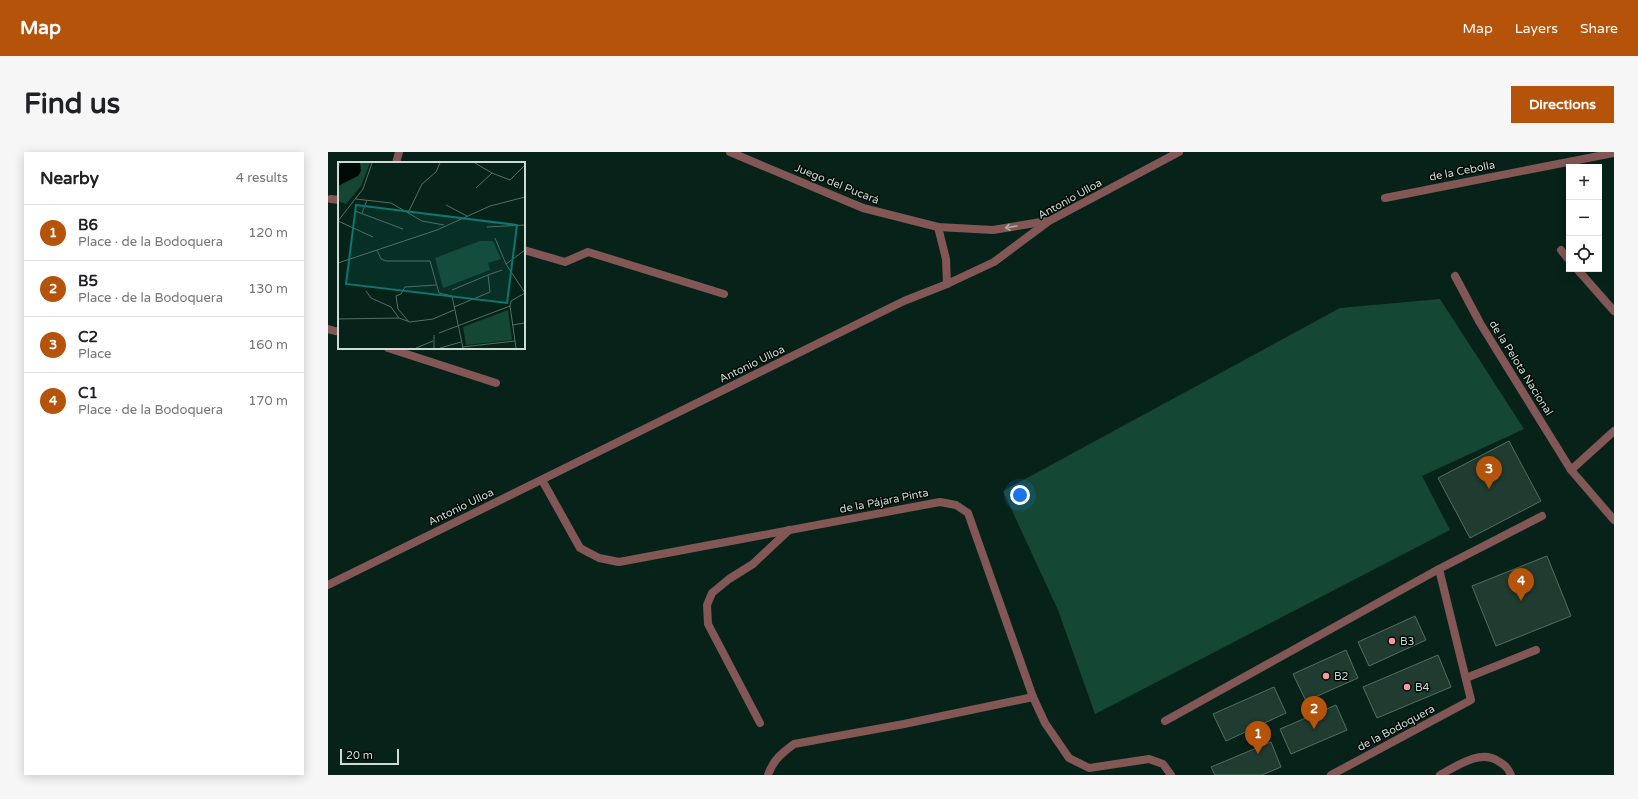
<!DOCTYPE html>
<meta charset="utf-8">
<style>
body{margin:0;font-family:"Varela Round",sans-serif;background:#f6f6f6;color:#202124}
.controls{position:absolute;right:12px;top:12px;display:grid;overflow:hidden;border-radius:0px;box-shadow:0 2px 10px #0003}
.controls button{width:36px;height:36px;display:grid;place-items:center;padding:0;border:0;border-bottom:1px solid #e0e0e0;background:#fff;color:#202124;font:20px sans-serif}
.scale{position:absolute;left:12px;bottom:10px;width:59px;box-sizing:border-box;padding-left:4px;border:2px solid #ccdcd5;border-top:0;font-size:11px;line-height:14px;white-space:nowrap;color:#ccdcd5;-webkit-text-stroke:3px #020a06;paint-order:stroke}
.you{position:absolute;left:692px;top:343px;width:14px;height:14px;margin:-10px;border:3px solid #fff;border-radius:50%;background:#1a73e8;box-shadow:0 0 0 6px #1a73e833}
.badge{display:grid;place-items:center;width:26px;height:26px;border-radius:50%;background:#b45309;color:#fff;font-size:13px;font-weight:700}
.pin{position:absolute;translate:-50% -33px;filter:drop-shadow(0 1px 2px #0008)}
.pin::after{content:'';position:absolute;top:21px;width:14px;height:12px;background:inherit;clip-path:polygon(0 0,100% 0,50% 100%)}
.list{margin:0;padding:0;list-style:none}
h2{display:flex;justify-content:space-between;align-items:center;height:52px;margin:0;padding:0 16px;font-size:17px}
h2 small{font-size:13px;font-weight:400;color:#757577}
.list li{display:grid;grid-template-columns:26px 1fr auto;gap:12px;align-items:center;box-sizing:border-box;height:56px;padding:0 16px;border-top:1px solid #e0e0e0}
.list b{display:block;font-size:15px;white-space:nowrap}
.list p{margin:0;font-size:13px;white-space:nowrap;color:#757577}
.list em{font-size:13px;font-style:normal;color:#757577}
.icon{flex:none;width:22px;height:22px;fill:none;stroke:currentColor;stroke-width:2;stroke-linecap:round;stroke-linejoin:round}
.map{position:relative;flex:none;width:1286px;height:623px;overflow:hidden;border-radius:0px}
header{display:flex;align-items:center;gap:24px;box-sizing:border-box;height:56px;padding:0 20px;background:#b45309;color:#fff}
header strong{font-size:19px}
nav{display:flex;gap:22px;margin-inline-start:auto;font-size:14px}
.intro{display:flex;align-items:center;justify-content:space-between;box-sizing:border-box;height:96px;padding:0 24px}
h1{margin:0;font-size:28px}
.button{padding:10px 18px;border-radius:0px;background:#b45309;color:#fff;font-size:14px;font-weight:700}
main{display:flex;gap:24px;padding:0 24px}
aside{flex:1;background:#fff;border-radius:0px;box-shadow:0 2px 10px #0003}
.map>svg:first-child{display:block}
</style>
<header>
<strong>Map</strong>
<nav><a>Map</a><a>Layers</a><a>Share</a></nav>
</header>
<div class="intro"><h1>Find us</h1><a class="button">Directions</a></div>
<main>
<aside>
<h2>Nearby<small>4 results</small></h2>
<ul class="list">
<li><span class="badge">1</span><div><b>B6</b><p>Place · de la Bodoquera</p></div><em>120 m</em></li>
<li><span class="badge">2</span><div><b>B5</b><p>Place · de la Bodoquera</p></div><em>130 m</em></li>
<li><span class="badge">3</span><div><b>C2</b><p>Place</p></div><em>160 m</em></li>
<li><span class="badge">4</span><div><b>C1</b><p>Place · de la Bodoquera</p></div><em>170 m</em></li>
</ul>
</aside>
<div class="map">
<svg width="1286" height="623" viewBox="0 0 1286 623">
<rect width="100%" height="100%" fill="#072319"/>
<path fill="#154735" d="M 1112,147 L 1196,277 L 1094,324 L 1122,378 L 767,562 L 730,458 L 675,339 L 1012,156 Z"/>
<g fill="#203b30" stroke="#526e62">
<path d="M 1181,289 L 1213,349 L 1142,386 L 1110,326 Z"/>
<path d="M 1219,404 L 1243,464 L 1168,494 L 1144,434 Z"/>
<path d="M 1087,464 L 1098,488 L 1041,514 L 1030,490 Z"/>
<path d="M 1018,498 L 1030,526 L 978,549 L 965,522 Z"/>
<path d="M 1110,503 L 1123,535 L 1049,566 L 1035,535 Z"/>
<path d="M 946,535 L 958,561 L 898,589 L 885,562 Z"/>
<path d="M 1008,553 L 1019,578 L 963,602 L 952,577 Z"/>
<path d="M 943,590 L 953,615 L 934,623 L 887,623 L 883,615 Z"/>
</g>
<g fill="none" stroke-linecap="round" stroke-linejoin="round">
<g stroke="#825755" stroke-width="8">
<path d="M 1233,98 L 1241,108"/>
<path d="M 1249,117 L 1286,159"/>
<path d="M 432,571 L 380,472 L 379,453 L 384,441 L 401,427 L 425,412 L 461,378"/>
<path d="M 1112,623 C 1129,614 1152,597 1170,609 C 1177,613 1180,616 1183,623"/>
</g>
<g stroke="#825755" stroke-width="8">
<path d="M 402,0 L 535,56 L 610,75 L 665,78 L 719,69"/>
<path d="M 68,11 L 71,0"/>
<path d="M 1057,46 L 1286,1"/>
<path d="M 3,47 L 11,48"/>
<path d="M 610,75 L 618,107 L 619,132"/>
<path d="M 196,98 L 237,110 L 260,100 L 396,142"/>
<path d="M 1127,124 L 1152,171 L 1243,318 L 1286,279"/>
<path d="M 0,177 L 11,180"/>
<path d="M 60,196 L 168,231"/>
<path d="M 1243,318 L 1286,368"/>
<path d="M 214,328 L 252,396 L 271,406 L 291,410 L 612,350 L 628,353 L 640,361 L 705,545 L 717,571 L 741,606 L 761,616 L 821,607 L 835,612 L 843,623"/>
<path d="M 1111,417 L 1214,364"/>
<path d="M 0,433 L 576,149 L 619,132 L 666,110 L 721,69 L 851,0"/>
<path d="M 1138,526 L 1208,498"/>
<path d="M 837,569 L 1111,417 L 1143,548 L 1003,623"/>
<path d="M 440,623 C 445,608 454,601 466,592 L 576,572 L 705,545"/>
</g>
</g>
<defs><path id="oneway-shaft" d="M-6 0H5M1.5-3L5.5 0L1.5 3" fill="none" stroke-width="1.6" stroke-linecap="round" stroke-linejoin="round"/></defs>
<use stroke="#b2ada8" href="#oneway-shaft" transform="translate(683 75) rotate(171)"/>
<g fill="#f59b98" stroke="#020a06" stroke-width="1.5">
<circle cx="1064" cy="489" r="4"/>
<circle cx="998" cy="524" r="4"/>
<circle cx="1079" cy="535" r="4"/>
</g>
<g text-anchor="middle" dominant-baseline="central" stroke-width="3" stroke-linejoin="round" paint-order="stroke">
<g font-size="11" fill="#ccdcd5" stroke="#020a06">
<text transform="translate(1134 19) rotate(-11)">de la Cebolla</text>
<text transform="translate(509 32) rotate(22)">Juego del Pucará</text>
<text transform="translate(742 47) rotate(-29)">Antonio Ulloa</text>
<text transform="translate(424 212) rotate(-26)">Antonio Ulloa</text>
<text transform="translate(1193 216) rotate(58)">de la Pelota Nacional</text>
<text transform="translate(556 349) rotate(-11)">de la Pájara Pinta</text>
<text transform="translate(133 355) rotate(-26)">Antonio Ulloa</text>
<text transform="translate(1068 576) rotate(-28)">de la Bodoquera</text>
</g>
<g font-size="11" fill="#ccdcd5" stroke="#020a06" text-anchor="start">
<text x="1072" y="489">B3</text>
<text x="1006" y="524">B2</text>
<text x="1087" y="535">B4</text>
</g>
</g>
<g transform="translate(10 10)">
<rect width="187" height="187" fill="#072319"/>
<path d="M 0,1 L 32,1 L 23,24 L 8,42 L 0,39 ZM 142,79 L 155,79 L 163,97 L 150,101 L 152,108 L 105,126 L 97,96 ZM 170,148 L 174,178 L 128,183 L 125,165 Z" fill="#154735"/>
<path d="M 3,1 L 22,1 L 23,9 L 20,14 L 0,24 L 0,6 Z" fill="#000905"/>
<path fill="none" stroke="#566d64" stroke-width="1" d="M 137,1 L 154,11 L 172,18 L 187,3M 138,26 L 154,11M 18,37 L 53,41 L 84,59 L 106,63M 108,43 L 129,54M 17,49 L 65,67M 24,51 L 29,38M 70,51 L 84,22 L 98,10 L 102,1M 0,59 L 25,27 L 34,1M 0,59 L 35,75M 149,65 L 187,63M 157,76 L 168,102 L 187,88M 39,88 L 43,97 L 48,99 L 92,99 L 101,131 L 114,134 L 125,186M 0,101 L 99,68 L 152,44 L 187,35M 168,102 L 187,131M 150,113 L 164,108M 114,128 L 150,113 L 152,130 L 116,145M 28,129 L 33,136 L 53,145 L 61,156 L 72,160 L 95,157 L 116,148M 172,144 L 178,186M 0,157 L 61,156M 71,160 L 60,147 L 58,134 L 63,132 L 67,125 L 98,123M 174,163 L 187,161M 101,171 L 172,144 L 173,139 L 187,131M 96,173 L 96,186M 124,185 L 177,179M 78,186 L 95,179M 102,186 L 123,180"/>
<path fill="#0f766e" fill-opacity="0.15" stroke="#0f766e" stroke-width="2" d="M 18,43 L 179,63 L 169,141 L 8,122 Z"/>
<rect width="187" height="187" fill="none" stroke="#ccdcd5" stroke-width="2"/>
</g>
</svg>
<div class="controls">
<button>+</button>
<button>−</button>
<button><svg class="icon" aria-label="locate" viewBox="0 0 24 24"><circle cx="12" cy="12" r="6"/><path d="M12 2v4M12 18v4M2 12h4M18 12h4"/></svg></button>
</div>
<div class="scale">20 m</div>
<div class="you"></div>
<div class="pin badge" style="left:930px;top:602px">1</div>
<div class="pin badge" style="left:986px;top:577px">2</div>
<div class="pin badge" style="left:1161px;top:337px">3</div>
<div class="pin badge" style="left:1193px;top:449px">4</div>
</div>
</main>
